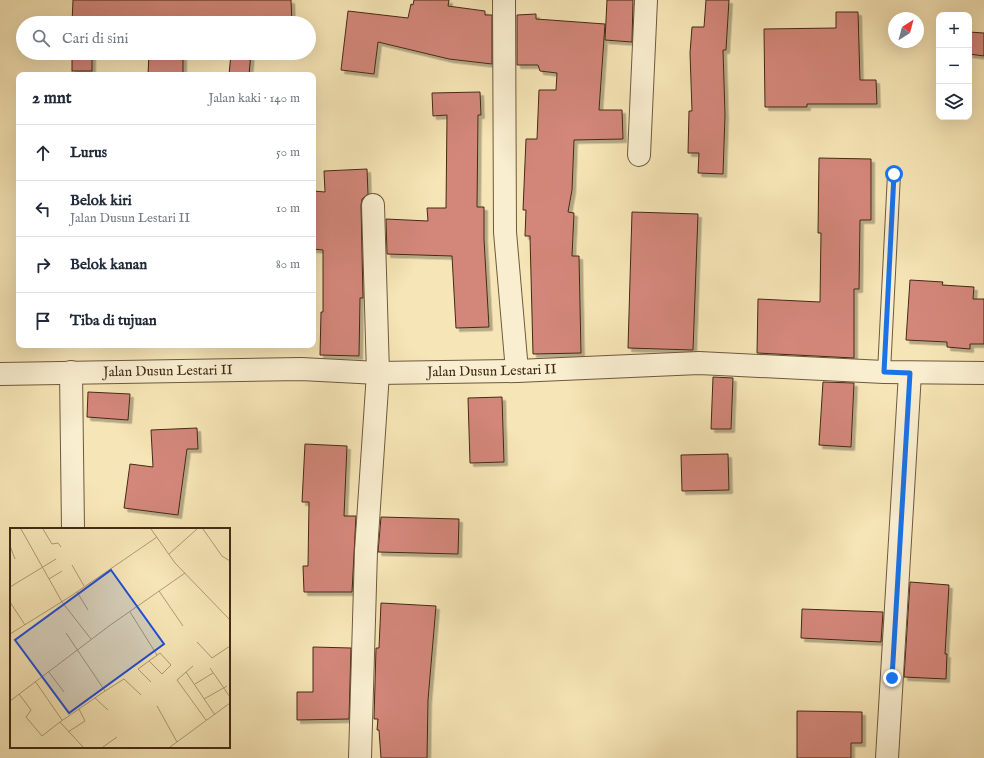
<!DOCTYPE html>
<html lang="id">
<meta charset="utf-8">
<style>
body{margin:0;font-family:"IM FELL English",serif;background:#f2f2f3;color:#1f2937}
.controls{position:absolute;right:12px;top:12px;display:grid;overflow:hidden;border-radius:8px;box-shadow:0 4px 16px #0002}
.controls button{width:36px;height:36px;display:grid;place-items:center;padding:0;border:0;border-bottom:1px solid #e0e1e3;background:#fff;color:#1f2937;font:20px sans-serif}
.compass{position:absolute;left:888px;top:12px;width:36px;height:36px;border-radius:50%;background:#fff;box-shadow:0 4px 16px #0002;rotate:36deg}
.stop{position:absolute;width:12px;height:12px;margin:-9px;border:3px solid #1a73e8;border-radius:50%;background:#fff}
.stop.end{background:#1a73e8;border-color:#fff;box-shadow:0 1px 4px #0008}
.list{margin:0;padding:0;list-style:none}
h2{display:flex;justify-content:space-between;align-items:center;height:52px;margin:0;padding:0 16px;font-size:17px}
h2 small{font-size:13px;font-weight:400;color:#747a83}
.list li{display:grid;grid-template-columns:26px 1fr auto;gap:12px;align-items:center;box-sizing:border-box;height:56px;padding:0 16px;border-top:1px solid #e0e1e3}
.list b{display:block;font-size:15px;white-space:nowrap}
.list p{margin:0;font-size:13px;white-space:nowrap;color:#747a83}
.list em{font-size:13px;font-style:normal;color:#747a83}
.icon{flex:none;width:22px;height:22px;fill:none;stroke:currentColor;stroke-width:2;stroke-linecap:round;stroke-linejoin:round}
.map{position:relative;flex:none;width:984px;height:758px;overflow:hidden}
.search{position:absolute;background:#fff;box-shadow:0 4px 16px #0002;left:16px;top:16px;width:300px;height:44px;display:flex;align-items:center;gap:10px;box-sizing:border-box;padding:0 14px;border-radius:22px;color:#747a83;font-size:15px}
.panel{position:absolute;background:#fff;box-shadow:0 4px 16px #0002;left:16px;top:72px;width:300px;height:276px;border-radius:8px}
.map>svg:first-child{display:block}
</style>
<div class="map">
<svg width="984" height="758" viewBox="0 0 984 758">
<defs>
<filter id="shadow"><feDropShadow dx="3.5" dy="3.5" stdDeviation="0" flood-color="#0004"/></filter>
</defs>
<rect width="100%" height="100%" fill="#f6e5b6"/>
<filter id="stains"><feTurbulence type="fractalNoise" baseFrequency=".005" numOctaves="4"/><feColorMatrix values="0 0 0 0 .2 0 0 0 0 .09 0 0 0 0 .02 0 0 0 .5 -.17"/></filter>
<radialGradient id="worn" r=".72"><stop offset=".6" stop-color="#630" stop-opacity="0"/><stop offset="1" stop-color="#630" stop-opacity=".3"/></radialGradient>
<g fill="#d3877a" stroke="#422a15" filter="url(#shadow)">
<path d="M 73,0 L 291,0 L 292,23 L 234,23 L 184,19 L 184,23 L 72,23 Z"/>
<path d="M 414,0 L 449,0 L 448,6 L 485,11 L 485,15 L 492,15 L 492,64 L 449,59 L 378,42 L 374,74 L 341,70 L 348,11 L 408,18 L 411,4 L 413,5 Z"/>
<path d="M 607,0 L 633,0 L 632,42 L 605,40 Z"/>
<path d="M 706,0 L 729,0 L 726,50 L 723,50 L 725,115 L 723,174 L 698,173 L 699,153 L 688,153 L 689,111 L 692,111 L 690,53 L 692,27 L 704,27 Z"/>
<path d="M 836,12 L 858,12 L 860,80 L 876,80 L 877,104 L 807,104 L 807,107 L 765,107 L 764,29 L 836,28 Z"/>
<path d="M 536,14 L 536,19 L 605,24 L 599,110 L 622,110 L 623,139 L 574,140 L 572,190 L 568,212 L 574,213 L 572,256 L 579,256 L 581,353 L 533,354 L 530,236 L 525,236 L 526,210 L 523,210 L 526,139 L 537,139 L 539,90 L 556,90 L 557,73 L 540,71 L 538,65 L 517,65 L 517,15 Z"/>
<path d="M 969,32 L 984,33 L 984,56 L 969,54 Z"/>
<rect x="72" y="53" width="20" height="18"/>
<path d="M 149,53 L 183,53 L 183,75 L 148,75 Z"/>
<path d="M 231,53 L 251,53 L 249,75 L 229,75 Z"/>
<path d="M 480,92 L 481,115 L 478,115 L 477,207 L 484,207 L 484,239 L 489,327 L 456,328 L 452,256 L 387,254 L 386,219 L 428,221 L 427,208 L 446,208 L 447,115 L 433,116 L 432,93 Z"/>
<path d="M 819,158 L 871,159 L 871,220 L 860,220 L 859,289 L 854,289 L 854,358 L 757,353 L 758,299 L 820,302 L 821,233 L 818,233 Z"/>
<path d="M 367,169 L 368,194 L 362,199 L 361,205 L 363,298 L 360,298 L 359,356 L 320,355 L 321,312 L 323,312 L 323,250 L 313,249 L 313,191 L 325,192 L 324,171 Z"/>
<path d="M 632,212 L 698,214 L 693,350 L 628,348 Z"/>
<path d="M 910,280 L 943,282 L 942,285 L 974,287 L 973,299 L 984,299 L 984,344 L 970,344 L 970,349 L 947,347 L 947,342 L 906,340 Z"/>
<path d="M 713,377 L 733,378 L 731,429 L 711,429 Z"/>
<path d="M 823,382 L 854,383 L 851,447 L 819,445 Z"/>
<path d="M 88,392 L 130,394 L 128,420 L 87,417 Z"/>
<path d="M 502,397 L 504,462 L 470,463 L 468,398 Z"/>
<path d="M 197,428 L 198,449 L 187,449 L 178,515 L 124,508 L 130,464 L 153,467 L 151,430 Z"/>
<path d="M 305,444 L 347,446 L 344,516 L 356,516 L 352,592 L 304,592 L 303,566 L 308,566 L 309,502 L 302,502 Z"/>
<path d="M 728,454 L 729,490 L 682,491 L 681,455 Z"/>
<path d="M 381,517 L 459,519 L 458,554 L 378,552 Z"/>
<path d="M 910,582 L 949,585 L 945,654 L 947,654 L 946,679 L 904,677 Z"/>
<path d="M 381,603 L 436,606 L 428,700 L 427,758 L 381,758 L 379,730 L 377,730 L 378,719 L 374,719 L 376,648 L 379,648 Z"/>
<path d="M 802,609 L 883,612 L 881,642 L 801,638 Z"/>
<path d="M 313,647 L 351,648 L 349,719 L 297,720 L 297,692 L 313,692 Z"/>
<path d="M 797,711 L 862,712 L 862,743 L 851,743 L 851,758 L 797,758 Z"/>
</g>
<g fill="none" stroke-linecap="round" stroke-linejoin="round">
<defs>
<path id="lane" d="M 884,372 L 894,174"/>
<g id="street">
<path d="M 504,0 L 505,232 L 517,371"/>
<path d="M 639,155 L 646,0"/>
<path d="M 71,372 L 73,529"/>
<path id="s1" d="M 0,374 L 301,369 L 378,373 L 517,371 L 699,363 L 884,372 L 984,373"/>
<path d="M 360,758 L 366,551 L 378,373 L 373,205"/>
<path d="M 887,758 L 910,373"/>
</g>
</defs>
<use href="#lane" stroke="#6f593d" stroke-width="14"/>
<use href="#street" stroke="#6f593d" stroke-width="24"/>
<use href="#lane" stroke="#f9eed0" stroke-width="12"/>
<use href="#street" stroke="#f9eed0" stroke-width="22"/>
</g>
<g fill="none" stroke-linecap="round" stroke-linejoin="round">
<path stroke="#1a73e8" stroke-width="5" d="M 892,678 L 910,373 L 884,372 L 894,174"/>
</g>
<g text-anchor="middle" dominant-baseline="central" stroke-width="4" stroke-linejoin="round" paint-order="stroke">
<g font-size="14" fill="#422a15" stroke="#f9eed0">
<text stroke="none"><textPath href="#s1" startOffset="492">Jalan Dusun Lestari II</textPath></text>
<text stroke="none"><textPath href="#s1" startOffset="168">Jalan Dusun Lestari II</textPath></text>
</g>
</g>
<g transform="translate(10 528)">
<rect width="220" height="220" fill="#f6e5b6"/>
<path fill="none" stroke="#ae9a76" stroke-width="1" d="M 11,1 L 52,74 L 81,111M 33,1 L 42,16 L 48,15 L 51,19M 141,1 L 165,35 L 220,92M 193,1 L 212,28 L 220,33M 0,18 L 5,31M 159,26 L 187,1M 62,37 L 74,58M 39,51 L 52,43M 0,59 L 46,31M 149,63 L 173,98M 67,64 L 78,82M 0,74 L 15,97M 120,84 L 147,127M 56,105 L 95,163 L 114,151 L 131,167M 0,106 L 61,68 L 147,9M 187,114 L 202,130 L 220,118M 139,133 L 152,146 L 161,137 L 150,125 L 128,141 L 141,154M 183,138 L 167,152 L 196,192M 200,140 L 220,169M 38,143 L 54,164M 176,144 L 205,187M 25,153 L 52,192M 185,156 L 203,145M 9,166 L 21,182 L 16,189 L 32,208 L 50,194 L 73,219M 85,170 L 98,182M 194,171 L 217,158M 0,173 L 99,98 L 175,45M 147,178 L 167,214M 50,194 L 95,163M 58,204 L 75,193 L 69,181M 93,219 L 107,209M 160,219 L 220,175"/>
<path fill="#1d4ed8" fill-opacity="0.15" stroke="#1d4ed8" stroke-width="2" d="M 101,42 L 154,116 L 59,185 L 5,112 Z"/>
<rect width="220" height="220" fill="none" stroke="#422a15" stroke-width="2"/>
</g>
<rect width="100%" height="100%" filter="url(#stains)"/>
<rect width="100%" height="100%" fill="url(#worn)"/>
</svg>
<div class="controls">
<button>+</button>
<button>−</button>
<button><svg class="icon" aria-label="layers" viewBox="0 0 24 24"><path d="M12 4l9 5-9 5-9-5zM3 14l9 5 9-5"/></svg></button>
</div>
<svg class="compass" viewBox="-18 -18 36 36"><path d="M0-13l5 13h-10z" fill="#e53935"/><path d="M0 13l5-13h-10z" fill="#747a83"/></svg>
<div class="stop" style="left:894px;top:174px"></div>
<div class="stop end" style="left:892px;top:678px"></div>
<div class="search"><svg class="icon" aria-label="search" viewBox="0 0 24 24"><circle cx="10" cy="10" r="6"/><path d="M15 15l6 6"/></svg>Cari di sini</div>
<section class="panel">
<h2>2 mnt<small>Jalan kaki · 140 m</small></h2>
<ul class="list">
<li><svg class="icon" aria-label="ahead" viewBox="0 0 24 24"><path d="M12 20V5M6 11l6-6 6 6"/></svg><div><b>Lurus</b></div><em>50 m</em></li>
<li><svg class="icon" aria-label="left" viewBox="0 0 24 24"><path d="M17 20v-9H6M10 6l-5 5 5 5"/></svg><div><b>Belok kiri</b><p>Jalan Dusun Lestari II</p></div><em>10 m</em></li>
<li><svg class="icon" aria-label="right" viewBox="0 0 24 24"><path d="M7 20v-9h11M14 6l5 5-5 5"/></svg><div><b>Belok kanan</b></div><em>80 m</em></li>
<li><svg class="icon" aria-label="arrive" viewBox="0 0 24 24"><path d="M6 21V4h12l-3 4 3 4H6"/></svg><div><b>Tiba di tujuan</b></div></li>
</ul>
</section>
</div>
